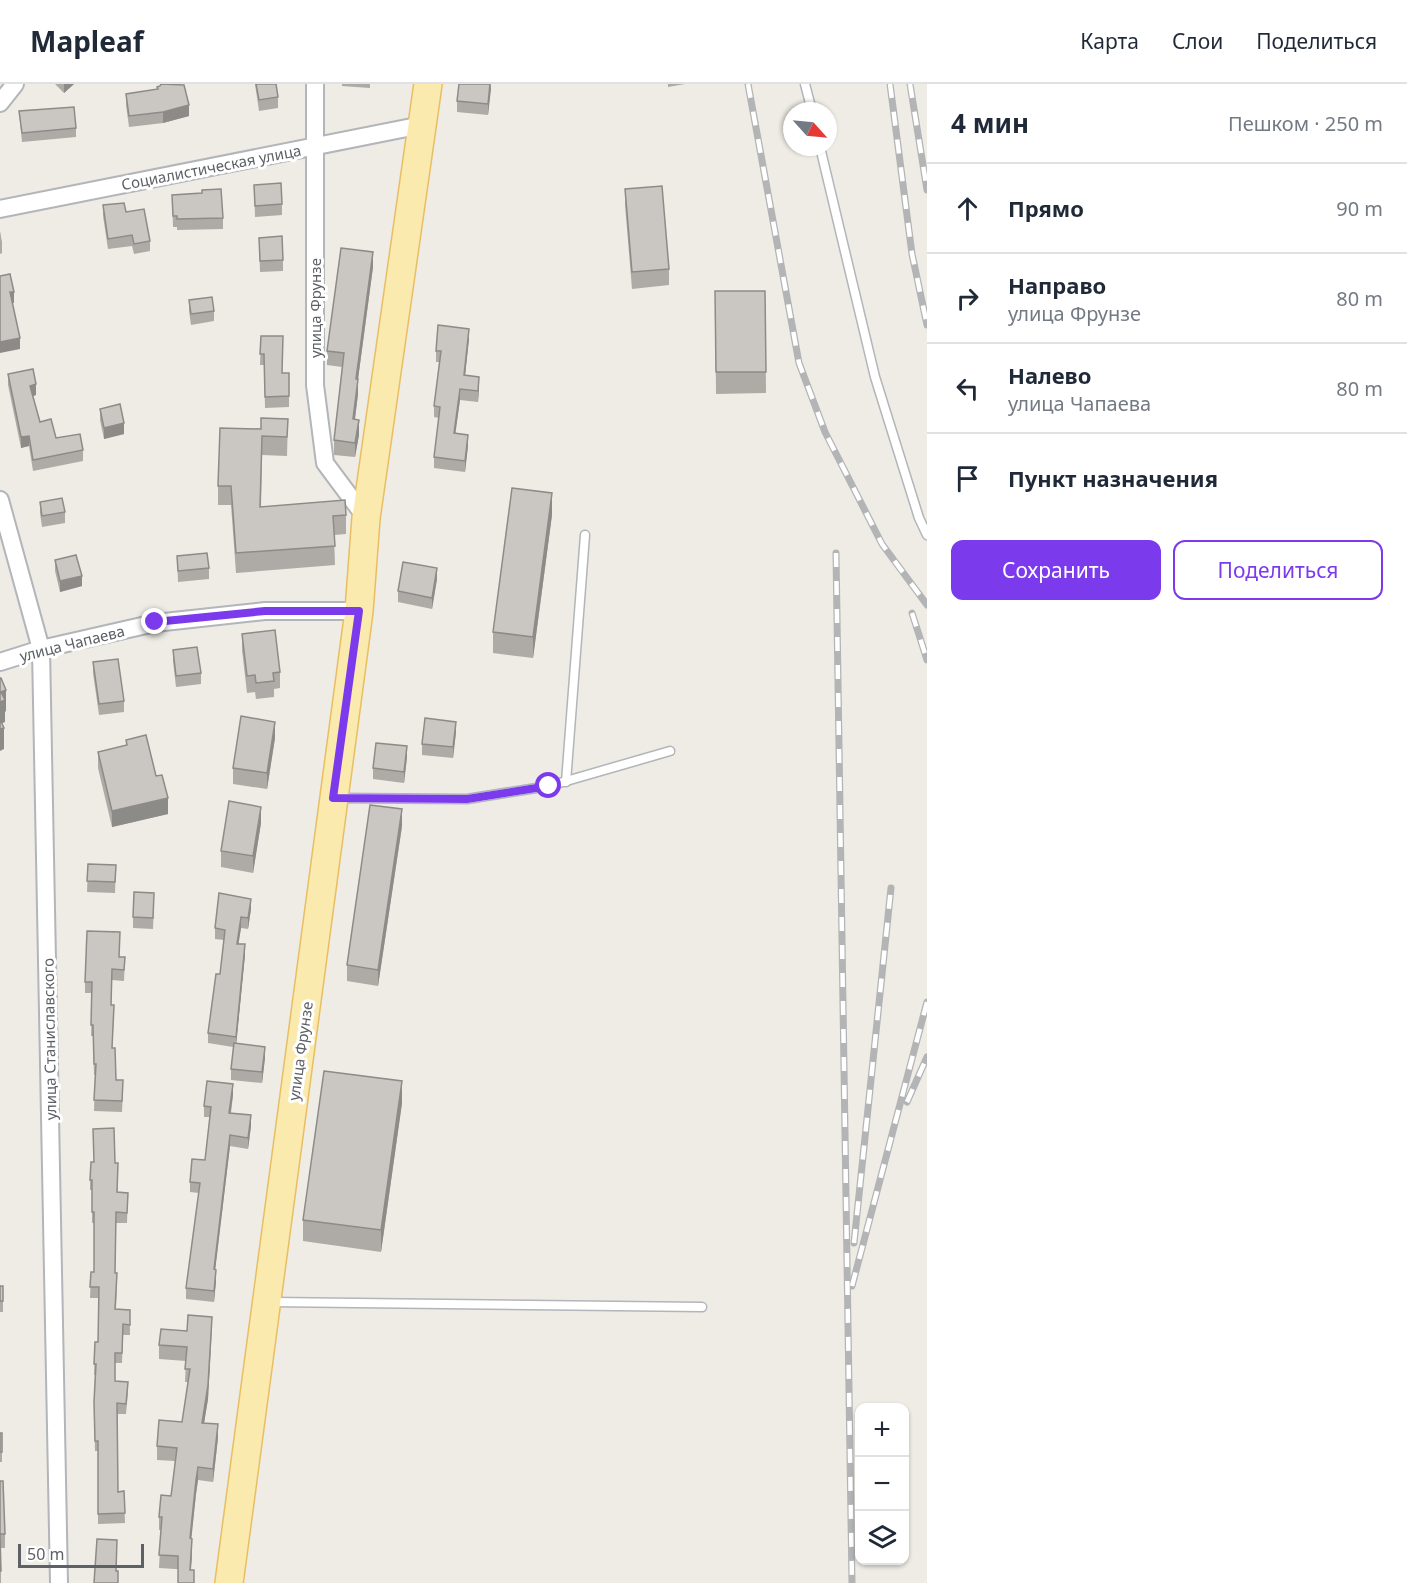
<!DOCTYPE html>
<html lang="ru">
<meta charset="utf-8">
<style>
body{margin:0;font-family:"Noto Sans",sans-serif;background:#f6f6f7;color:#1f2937}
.controls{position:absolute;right:18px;bottom:18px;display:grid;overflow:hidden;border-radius:12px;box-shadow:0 2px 4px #0004}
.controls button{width:54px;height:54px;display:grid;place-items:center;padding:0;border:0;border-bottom:2px solid #e0e1e3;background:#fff;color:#1f2937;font:30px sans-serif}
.compass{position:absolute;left:783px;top:18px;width:54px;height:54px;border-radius:50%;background:#fff;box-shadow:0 2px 4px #0004;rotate:117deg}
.scale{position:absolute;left:18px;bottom:15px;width:126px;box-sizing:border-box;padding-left:6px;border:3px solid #5d6165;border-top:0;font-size:16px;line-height:21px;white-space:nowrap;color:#5d6165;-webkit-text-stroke:4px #fff;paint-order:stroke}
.stop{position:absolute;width:18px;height:18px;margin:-14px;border:4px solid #7c3aed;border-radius:50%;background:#fff}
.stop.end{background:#7c3aed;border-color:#fff;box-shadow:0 2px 6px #0008}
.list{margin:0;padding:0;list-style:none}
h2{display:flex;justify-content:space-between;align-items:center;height:78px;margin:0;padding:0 24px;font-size:26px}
h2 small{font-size:20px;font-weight:400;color:#747a83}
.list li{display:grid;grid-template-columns:39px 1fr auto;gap:18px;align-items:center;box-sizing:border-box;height:90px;padding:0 24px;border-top:2px solid #e0e1e3}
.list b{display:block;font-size:22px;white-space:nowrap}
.list p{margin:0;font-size:20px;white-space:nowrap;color:#747a83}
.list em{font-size:20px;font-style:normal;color:#747a83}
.actions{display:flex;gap:12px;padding:18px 24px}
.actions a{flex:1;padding:14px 0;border:2px solid #7c3aed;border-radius:12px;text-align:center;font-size:21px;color:#7c3aed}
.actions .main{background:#7c3aed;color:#fff}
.icon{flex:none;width:33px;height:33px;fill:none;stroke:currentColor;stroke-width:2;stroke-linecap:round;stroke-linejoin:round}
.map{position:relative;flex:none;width:927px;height:1499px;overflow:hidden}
header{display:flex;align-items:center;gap:36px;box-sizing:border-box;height:84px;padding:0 30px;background:#fff;border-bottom:2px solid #e0e1e3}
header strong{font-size:28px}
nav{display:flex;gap:33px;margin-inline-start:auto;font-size:21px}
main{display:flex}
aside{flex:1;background:#fff}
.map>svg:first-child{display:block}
</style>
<header>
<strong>Mapleaf</strong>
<nav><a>Карта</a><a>Слои</a><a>Поделиться</a></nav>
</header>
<main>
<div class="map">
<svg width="927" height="1499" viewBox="0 0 927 1499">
<rect width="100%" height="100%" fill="#eeece5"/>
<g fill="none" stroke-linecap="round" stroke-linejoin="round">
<defs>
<g id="service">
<path d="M 805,0 L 812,27"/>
<path d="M 820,63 L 875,293 L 919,434 L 927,451"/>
<path d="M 566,698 L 585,451"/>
<path d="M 337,714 L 467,715 L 549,702 L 670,667"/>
<path d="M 270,1218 L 702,1223"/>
</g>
<g id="minor">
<path d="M 315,0 L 315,301 L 325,379 L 366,434"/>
<path d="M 0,19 L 15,0"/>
<path d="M 0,125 L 422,41"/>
<path d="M 0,416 L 41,565 L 59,1499"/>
<path d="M 0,578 L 41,565 L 155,539 L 265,527 L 359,527"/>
</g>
<path id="primary" d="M 229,1499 L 359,527 L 366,434 L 428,0"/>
</defs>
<use href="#service" stroke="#b2b5b9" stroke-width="11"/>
<use href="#minor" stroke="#b2b5b9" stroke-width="20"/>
<use href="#primary" stroke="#e9be63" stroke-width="30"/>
<use href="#service" stroke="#fff" stroke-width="8"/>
<use href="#minor" stroke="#fff" stroke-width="16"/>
<use href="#primary" stroke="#faeaae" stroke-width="27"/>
<defs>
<g id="rail">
<path d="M 748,0 L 799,279 L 825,348 L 882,460 L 927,521"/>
<path d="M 890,0 L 912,170 L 927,241"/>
<path d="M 910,0 L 927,106"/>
<path d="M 836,469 L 852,1499"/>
<path d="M 912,529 L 927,576"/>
<path d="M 907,1018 L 927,973"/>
<path d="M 854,1159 L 891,804"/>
<path d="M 852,1202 L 927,918"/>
</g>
</defs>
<use href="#rail" stroke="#b3b4b5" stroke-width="7"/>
<use href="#rail" stroke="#fff" stroke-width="4.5" stroke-dasharray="14" stroke-linecap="butt"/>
</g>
<g fill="#aeaba7">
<path d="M 55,0 L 74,0 L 64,9 Z"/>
<path d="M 255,0 L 276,0 L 278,13 L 278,24 L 259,27 Z"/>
<path d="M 342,0 L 370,0 L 370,4 L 342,2 Z"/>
<path d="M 491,0 L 488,31 L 457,28 L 457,17 Z"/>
<path d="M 668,0 L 685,0 L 668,3 Z"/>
<path d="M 157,3 L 189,32 L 163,39 L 129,43 L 126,21 L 126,10 L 157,6 Z"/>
<path d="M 19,27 L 76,44 L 76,53 L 22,58 Z"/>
<path d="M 254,101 L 282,120 L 282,131 L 255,133 Z"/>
<path d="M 625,105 L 669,185 L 669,201 L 632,205 L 625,121 Z"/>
<path d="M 172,111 L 223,134 L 223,145 L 177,146 L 177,143 L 173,143 Z"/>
<path d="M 103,121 L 126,128 L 150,157 L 150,167 L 134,170 L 132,162 L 108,165 L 103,132 Z"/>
<path d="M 0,147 L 2,158 L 2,169 L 0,170 Z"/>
<path d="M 259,154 L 283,176 L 283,187 L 260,188 Z"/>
<path d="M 373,183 L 358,295 L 358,310 L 355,335 L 359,351 L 355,373 L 334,371 L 334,356 L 342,283 L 327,281 L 327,267 Z"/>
<path d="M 715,207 L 765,207 L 766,309 L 716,310 Z"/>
<path d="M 189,216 L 214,227 L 214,237 L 191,241 L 189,227 Z"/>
<path d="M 261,252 L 282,289 L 289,289 L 289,323 L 265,324 L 264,281 L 260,281 Z"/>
<path d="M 469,255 L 465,291 L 479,304 L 478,318 L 460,316 L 455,349 L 468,362 L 465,388 L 434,384 L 434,373 L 439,334 L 434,333 L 434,322 L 440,278 L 436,278 L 436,267 Z"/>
<path d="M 8,290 L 36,311 L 33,312 L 40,338 L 56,354 L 83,366 L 83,377 L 33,387 L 29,362 L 21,364 L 8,301 Z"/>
<path d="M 100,325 L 124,350 L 104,355 L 100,336 Z"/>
<path d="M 288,335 L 287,372 L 262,371 L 261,423 L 346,431 L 346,450 L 334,451 L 335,481 L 236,489 L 231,421 L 218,421 L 218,402 L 261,345 Z"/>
<path d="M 40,418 L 65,428 L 65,439 L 42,443 L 40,429 Z"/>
<path d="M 552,431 L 533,574 L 493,569 L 493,548 Z"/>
<path d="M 177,472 L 209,484 L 209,495 L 178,498 Z"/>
<path d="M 55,476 L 82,502 L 60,508 L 55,487 Z"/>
<path d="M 437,495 L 432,525 L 398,518 L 398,507 Z"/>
<path d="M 242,550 L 280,588 L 280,604 L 274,605 L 274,613 L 256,615 L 255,608 L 247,609 L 242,566 Z"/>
<path d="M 173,566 L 201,589 L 201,600 L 176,603 L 173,577 Z"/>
<path d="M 93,578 L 124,617 L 124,628 L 99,631 L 93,589 Z"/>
<path d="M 456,648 L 453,674 L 422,671 L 422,660 Z"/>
<path d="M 275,654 L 267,705 L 233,700 L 233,684 Z"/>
<path d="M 126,656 L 168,730 L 112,743 L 98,684 L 98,668 L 126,661 Z"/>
<path d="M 407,673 L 404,699 L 373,695 L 373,684 Z"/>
<path d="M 261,739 L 253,789 L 221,783 L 221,767 Z"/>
<path d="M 402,742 L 378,902 L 347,897 L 347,881 Z"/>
<path d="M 88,780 L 116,781 L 115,809 L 87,808 Z"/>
<path d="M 154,820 L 153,845 L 133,844 L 133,833 Z"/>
<path d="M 251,825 L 248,845 L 241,844 L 238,860 L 245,871 L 236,959 L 265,974 L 262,999 L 231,996 L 231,985 L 233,963 L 208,959 L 208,949 L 220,890 L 224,856 L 215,855 L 215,844 Z"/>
<path d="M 119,873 L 125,873 L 124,897 L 112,896 L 111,921 L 114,932 L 112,964 L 116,996 L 123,1007 L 122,1028 L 94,1027 L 95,991 L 94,991 L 93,952 L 91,952 L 92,909 L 85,909 L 85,898 Z"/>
<path d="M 233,1011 L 231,1029 L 251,1042 L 248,1065 L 230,1062 L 215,1186 L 216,1197 L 214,1218 L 186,1215 L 186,1204 L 199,1109 L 190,1108 L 190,1098 L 205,1076 L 210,1033 L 204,1033 L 204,1022 Z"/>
<path d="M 402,1019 L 381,1168 L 303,1157 L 303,1136 Z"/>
<path d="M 93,1078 L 115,1079 L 118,1108 L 128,1109 L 127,1139 L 116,1139 L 115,1189 L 117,1200 L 116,1225 L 130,1226 L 130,1251 L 123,1251 L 122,1279 L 115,1279 L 115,1297 L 128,1308 L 126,1330 L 117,1330 L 118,1408 L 124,1407 L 125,1439 L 98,1440 L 98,1367 L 95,1367 L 94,1318 L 95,1291 L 94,1291 L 95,1258 L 98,1258 L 99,1214 L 90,1214 L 91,1188 L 94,1188 L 94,1139 L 92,1139 L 92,1106 L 90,1106 L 90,1096 Z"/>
<rect x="0" y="1202" width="3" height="26"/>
<path d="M 212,1246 L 208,1315 L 204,1339 L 218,1354 L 213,1398 L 198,1396 L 196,1410 L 191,1454 L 192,1468 L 191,1486 L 159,1484 L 161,1446 L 159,1446 L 159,1433 L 171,1412 L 175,1377 L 157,1376 L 157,1362 L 182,1338 L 188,1298 L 185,1298 L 186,1277 L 159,1275 L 159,1261 L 187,1247 Z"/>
<rect x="0" y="1349" width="2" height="29"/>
<path d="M 0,1397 L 5,1450 L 5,1464 L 1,1464 L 1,1499 L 0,1499 Z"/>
</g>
<g fill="#8d8b88">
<path d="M 64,0 L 74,0 L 64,9 Z"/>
<path d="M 490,0 L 491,5 L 488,31 L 488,20 Z"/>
<path d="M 189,21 L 189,32 L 163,39 L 163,28 Z"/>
<path d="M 373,168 L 373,183 L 356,310 L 356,295 Z"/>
<rect x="10" y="208" width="4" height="11"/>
<path d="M 469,245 L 469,255 L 464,302 L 464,291 Z"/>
<path d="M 20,254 L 20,265 L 0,269 L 0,258 Z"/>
<path d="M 479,293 L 479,304 L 478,318 L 478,307 Z"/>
<path d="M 358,295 L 358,310 L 353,350 L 353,335 Z"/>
<path d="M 36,300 L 36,311 L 30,313 L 30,302 Z"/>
<path d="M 460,305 L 460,316 L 454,360 L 454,349 Z"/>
<path d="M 359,336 L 359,351 L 355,373 L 355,359 Z"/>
<path d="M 124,339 L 124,350 L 104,355 L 104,344 Z"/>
<path d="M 468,351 L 468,362 L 465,388 L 465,377 Z"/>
<path d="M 29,352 L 29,362 L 21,364 L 21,353 Z"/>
<path d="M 552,409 L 552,431 L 533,574 L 533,553 Z"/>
<path d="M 437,484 L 437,495 L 432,525 L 432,514 Z"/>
<path d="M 82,492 L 82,502 L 60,508 L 60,497 Z"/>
<path d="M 6,606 L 6,627 L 5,628 L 5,638 L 0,640 L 0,618 L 1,608 Z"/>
<path d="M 275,638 L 275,654 L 267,705 L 267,689 Z"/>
<path d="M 456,638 L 456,648 L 453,674 L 453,663 Z"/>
<path d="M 4,644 L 4,665 L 0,667 L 0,645 Z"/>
<path d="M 407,662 L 407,673 L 404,699 L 404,688 Z"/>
<path d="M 168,714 L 168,730 L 112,743 L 112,727 Z"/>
<path d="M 261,723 L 261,739 L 253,789 L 253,772 Z"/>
<path d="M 402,725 L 402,742 L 378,902 L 378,886 Z"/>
<path d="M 251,815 L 251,825 L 248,845 L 248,834 Z"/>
<path d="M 241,833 L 241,844 L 237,870 L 237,860 Z"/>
<path d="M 245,860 L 245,871 L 236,963 L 236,953 Z"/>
<path d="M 265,963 L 265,974 L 262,999 L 262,988 Z"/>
<path d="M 402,997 L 402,1019 L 381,1168 L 381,1146 Z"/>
<path d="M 233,1000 L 233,1011 L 229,1039 L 229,1029 Z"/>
<path d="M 251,1031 L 251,1042 L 248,1065 L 248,1054 Z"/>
<path d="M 230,1051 L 230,1062 L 214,1196 L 214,1185 Z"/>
<path d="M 216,1186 L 216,1197 L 214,1218 L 214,1207 Z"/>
<path d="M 212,1233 L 208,1315 L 202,1352 L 202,1339 Z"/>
<path d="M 218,1340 L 218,1354 L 213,1398 L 213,1385 Z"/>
<path d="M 198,1383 L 198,1396 L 196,1410 L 190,1468 L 190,1454 L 196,1396 Z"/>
<path d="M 192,1455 L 192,1468 L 190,1499 L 190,1486 Z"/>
</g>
<g fill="#cac7c2" stroke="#8d8b88" stroke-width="1.5">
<path d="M 161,0 L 184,1 L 189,21 L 163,28 L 129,32 L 126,10 L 158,5 L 157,3 L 160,2 Z"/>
<path d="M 256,0 L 276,0 L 278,13 L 259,16 Z"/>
<path d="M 459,0 L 490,0 L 488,20 L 457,17 Z"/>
<path d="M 74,23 L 76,44 L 22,49 L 19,27 Z"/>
<path d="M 281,99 L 282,120 L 255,122 L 254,101 Z"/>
<path d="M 662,102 L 669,185 L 632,188 L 625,105 Z"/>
<path d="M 221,105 L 223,134 L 177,135 L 177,132 L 173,132 L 172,111 L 202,109 L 202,106 Z"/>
<path d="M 124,119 L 126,128 L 144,125 L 150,157 L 134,160 L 132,151 L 108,155 L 103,121 Z"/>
<path d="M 282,152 L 283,176 L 260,177 L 259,154 Z"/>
<path d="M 341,164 L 373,168 L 356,295 L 358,295 L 353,335 L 359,336 L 355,359 L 334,356 L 344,269 L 327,267 Z"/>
<path d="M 10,190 L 14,208 L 10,208 L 20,254 L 0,258 L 0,192 Z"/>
<path d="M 715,207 L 765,207 L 766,288 L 716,288 Z"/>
<path d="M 212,213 L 214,227 L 191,230 L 189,216 Z"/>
<path d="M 438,241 L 469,245 L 464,291 L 479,293 L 478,307 L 460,305 L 454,349 L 468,351 L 465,377 L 434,373 L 440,323 L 434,322 L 441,267 L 436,267 Z"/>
<path d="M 261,252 L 283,252 L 282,289 L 289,289 L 289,312 L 265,313 L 264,270 L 260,270 Z"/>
<path d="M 33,285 L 36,300 L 30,302 L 40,338 L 51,335 L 56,354 L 80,350 L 83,366 L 33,376 L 29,352 L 21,353 L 8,290 Z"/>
<path d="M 120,320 L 124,339 L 104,344 L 100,325 Z"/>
<path d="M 261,334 L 288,335 L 287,353 L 262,352 L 260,423 L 345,416 L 346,431 L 333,432 L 335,462 L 236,469 L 231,402 L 218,402 L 220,344 L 261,345 Z"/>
<path d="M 512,404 L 552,409 L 533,553 L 493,548 Z"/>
<path d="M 62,414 L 65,428 L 42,432 L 40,418 Z"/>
<path d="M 207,469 L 209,484 L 178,487 L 177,472 Z"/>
<path d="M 76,471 L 82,492 L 60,497 L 55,476 Z"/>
<path d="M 403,478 L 437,484 L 432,514 L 398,507 Z"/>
<path d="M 275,546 L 280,588 L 273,589 L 274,597 L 256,599 L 255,591 L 247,592 L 242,550 Z"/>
<path d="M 197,563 L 201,589 L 176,592 L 173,566 Z"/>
<path d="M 118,575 L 124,617 L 99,620 L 93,578 Z"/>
<path d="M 0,594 L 1,594 L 6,606 L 1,608 L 5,616 L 0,618 Z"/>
<path d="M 241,632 L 275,638 L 267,689 L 233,684 Z"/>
<path d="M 425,634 L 456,638 L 453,663 L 422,660 Z"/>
<path d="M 0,635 L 4,644 L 0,645 Z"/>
<path d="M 146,651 L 156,692 L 162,691 L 168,714 L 112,727 L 98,668 L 127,661 L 126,656 Z"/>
<path d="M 376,659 L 407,662 L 404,688 L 373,684 Z"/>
<path d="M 229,717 L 261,723 L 253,772 L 221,767 Z"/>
<path d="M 370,721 L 402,725 L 378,886 L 347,881 Z"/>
<path d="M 88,780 L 116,781 L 115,798 L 87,797 Z"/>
<path d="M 134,808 L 154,809 L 153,834 L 133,833 Z"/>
<path d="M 219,809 L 251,815 L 248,834 L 241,833 L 237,860 L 245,860 L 236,953 L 208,949 L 216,890 L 220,890 L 225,846 L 215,844 Z"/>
<path d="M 87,847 L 120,848 L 119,873 L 125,873 L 124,886 L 112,885 L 111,921 L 114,921 L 112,964 L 115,964 L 116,996 L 123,996 L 122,1017 L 94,1016 L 96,980 L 94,980 L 93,941 L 91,941 L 92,898 L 85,898 Z"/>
<path d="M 234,959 L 265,963 L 262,988 L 231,985 Z"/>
<path d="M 324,987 L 402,997 L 381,1146 L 303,1136 Z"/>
<path d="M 207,997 L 233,1000 L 229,1029 L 251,1031 L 248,1054 L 230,1051 L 214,1185 L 216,1186 L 214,1207 L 186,1204 L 200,1099 L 190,1098 L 192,1075 L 205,1076 L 211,1023 L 204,1022 Z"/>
<path d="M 114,1044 L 115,1079 L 118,1079 L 117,1108 L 128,1109 L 127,1129 L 116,1128 L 115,1189 L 117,1189 L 115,1225 L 130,1226 L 130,1241 L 123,1240 L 122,1269 L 115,1269 L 115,1297 L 128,1298 L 126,1320 L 117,1319 L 118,1408 L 124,1407 L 125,1429 L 98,1430 L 98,1357 L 95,1357 L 94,1318 L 96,1280 L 94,1280 L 95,1258 L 98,1258 L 99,1203 L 90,1203 L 91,1188 L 94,1188 L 94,1128 L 92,1128 L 92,1096 L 90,1096 L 91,1078 L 94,1078 L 93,1045 Z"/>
<rect x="0" y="1202" width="3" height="15"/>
<path d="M 188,1231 L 212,1233 L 208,1301 L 202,1339 L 218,1340 L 213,1385 L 198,1383 L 196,1396 L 190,1454 L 192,1455 L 190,1486 L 194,1486 L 194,1499 L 178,1499 L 178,1472 L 159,1471 L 162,1433 L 159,1433 L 161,1411 L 171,1412 L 177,1364 L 157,1362 L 159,1336 L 182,1338 L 190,1285 L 185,1285 L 187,1263 L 159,1261 L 161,1245 L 187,1247 Z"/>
<rect x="0" y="1349" width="2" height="19"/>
<path d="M 0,1397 L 3,1397 L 5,1450 L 0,1450 L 1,1487 L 0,1487 Z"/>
<path d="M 97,1455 L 117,1456 L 116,1487 L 118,1487 L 118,1499 L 94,1499 Z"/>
</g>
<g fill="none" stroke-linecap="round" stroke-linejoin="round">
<path stroke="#7c3aed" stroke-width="8" d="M 155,538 L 265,527 L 359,527 L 333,714 L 467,715 L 549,702"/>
</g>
<g text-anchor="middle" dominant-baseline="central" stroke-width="6" stroke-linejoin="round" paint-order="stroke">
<g font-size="15" fill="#5d6165" stroke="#fff">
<text transform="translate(211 83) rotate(-11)">Социалистическая улица</text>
<text transform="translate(315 224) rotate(-90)">улица Фрунзе</text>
<text transform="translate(72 559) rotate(-14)">улица Чапаева</text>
<text transform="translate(49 955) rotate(-91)">улица Станиславского</text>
<text transform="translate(300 967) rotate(-82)">улица Фрунзе</text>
</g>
</g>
</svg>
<div class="controls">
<button>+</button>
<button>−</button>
<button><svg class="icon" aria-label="layers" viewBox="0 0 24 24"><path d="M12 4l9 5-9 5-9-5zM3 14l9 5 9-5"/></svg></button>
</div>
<svg class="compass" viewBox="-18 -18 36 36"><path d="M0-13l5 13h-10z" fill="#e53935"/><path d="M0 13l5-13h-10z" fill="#747a83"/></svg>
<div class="scale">50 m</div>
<div class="stop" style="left:549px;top:702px"></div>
<div class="stop end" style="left:155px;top:538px"></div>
</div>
<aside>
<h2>4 мин<small>Пешком · 250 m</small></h2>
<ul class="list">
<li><svg class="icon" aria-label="ahead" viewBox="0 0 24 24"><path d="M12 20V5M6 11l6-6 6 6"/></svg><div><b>Прямо</b></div><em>90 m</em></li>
<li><svg class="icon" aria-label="right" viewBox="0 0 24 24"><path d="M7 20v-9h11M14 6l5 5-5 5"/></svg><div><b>Направо</b><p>улица Фрунзе</p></div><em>80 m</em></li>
<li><svg class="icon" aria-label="left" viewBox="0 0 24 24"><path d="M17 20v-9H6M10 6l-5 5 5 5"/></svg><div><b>Налево</b><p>улица Чапаева</p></div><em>80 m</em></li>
<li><svg class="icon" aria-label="arrive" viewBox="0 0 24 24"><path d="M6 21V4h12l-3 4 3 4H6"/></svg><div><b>Пункт назначения</b></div></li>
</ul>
<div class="actions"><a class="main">Сохранить</a><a>Поделиться</a></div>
</aside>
</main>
